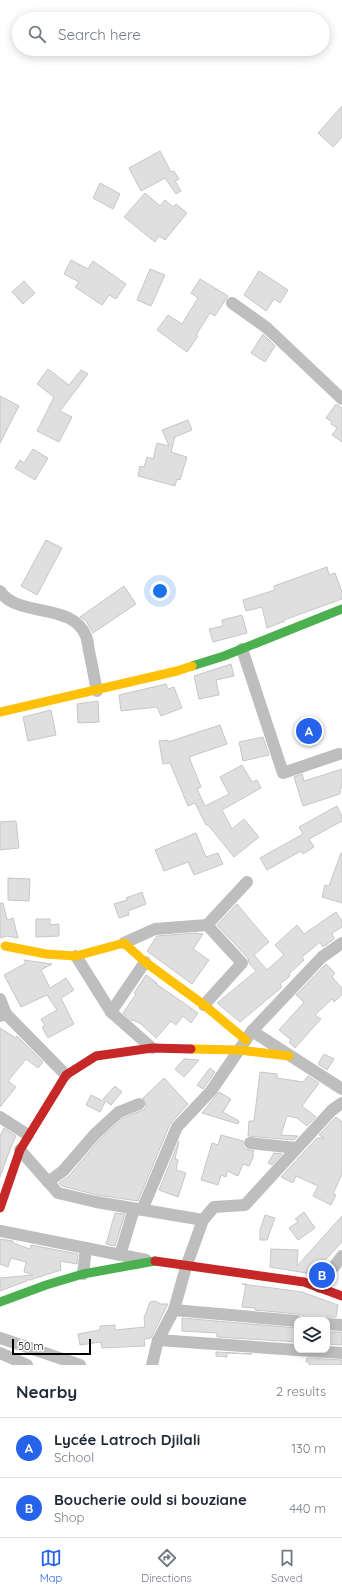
<!DOCTYPE html>
<meta charset="utf-8">
<style>
body{margin:0;font-family:Quicksand,sans-serif;background:#f6f6f7;color:#1f2937}
.controls{position:absolute;right:12px;bottom:12px;display:grid;overflow:hidden;border-radius:8px;box-shadow:0 2px 10px #0003}
.controls button{width:36px;height:36px;display:grid;place-items:center;padding:0;border:0;border-bottom:1px solid #e0e1e3;background:#fff;color:#1f2937;font:20px sans-serif}
.scale{position:absolute;left:12px;bottom:10px;width:79px;box-sizing:border-box;padding-left:4px;border:2px solid #000;border-top:0;font-size:11px;line-height:14px;white-space:nowrap;color:#000;-webkit-text-stroke:3px #fff;paint-order:stroke}
.you{position:absolute;left:160px;top:591px;width:14px;height:14px;margin:-10px;border:3px solid #fff;border-radius:50%;background:#1a73e8;box-shadow:0 0 0 6px #1a73e833}
.badge{display:grid;place-items:center;width:26px;height:26px;border-radius:50%;background:#2563eb;color:#fff;font-size:13px;font-weight:700}
.pin{position:absolute;translate:-50% -50%;border:2px solid #fff;box-shadow:0 1px 4px #0006}
.list{margin:0;padding:0;list-style:none}
h2{display:flex;justify-content:space-between;align-items:center;height:52px;margin:0;padding:0 16px;font-size:17px}
h2 small{font-size:13px;font-weight:400;color:#747a83}
.list li{display:grid;grid-template-columns:26px 1fr auto;gap:12px;align-items:center;box-sizing:border-box;height:60px;padding:0 16px;border-top:1px solid #e0e1e3}
.list b{display:block;font-size:15px;white-space:nowrap}
.list p{margin:0;font-size:13px;white-space:nowrap;color:#747a83}
.list em{font-size:13px;font-style:normal;color:#747a83}
.icon{flex:none;width:22px;height:22px;fill:none;stroke:currentColor;stroke-width:2;stroke-linecap:round;stroke-linejoin:round}
.map{position:relative;flex:none;width:342px;height:1365px;overflow:hidden}
.search{position:absolute;background:#fff;box-shadow:0 2px 10px #0003;left:12px;right:12px;top:12px;height:44px;display:flex;align-items:center;gap:10px;box-sizing:border-box;padding:0 14px;border-radius:22px;color:#747a83;font-size:15px}
.sheet{height:172px;background:#fff}
nav{display:flex;justify-content:space-around;align-items:center;box-sizing:border-box;height:56px;border-top:1px solid #e0e1e3;background:#fff;font-size:11px;color:#747a83}
nav a{display:grid;justify-items:center;gap:2px}
nav .on{color:#2563eb}
.map>svg:first-child{display:block}
</style>
<div class="map">
<svg width="342" height="1365" viewBox="0 0 342 1365">
<rect width="100%" height="100%" fill="#fff"/>
<g fill="#dfdfdf" stroke="#c7c7c7">
<path d="M 342,106 L 342,137 L 333,147 L 318,133 Z"/>
<path d="M 160,151 L 171,172 L 174,171 L 179,179 L 175,181 L 181,191 L 176,194 L 165,178 L 141,191 L 129,168 Z"/>
<path d="M 100,183 L 120,194 L 113,209 L 93,198 Z"/>
<path d="M 145,193 L 160,206 L 165,200 L 173,207 L 176,204 L 187,213 L 165,240 L 159,236 L 155,242 L 124,217 Z"/>
<path d="M 71,260 L 88,269 L 93,261 L 126,284 L 116,299 L 109,295 L 102,305 L 75,287 L 79,282 L 64,274 Z"/>
<path d="M 150,269 L 165,275 L 151,306 L 137,300 Z"/>
<path d="M 259,271 L 288,290 L 280,303 L 274,299 L 266,311 L 244,295 Z"/>
<path d="M 200,279 L 228,296 L 215,316 L 210,313 L 196,335 L 198,336 L 187,352 L 157,330 L 168,315 L 182,324 L 198,298 L 191,293 Z"/>
<path d="M 24,281 L 35,293 L 23,304 L 12,292 Z"/>
<path d="M 263,334 L 275,346 L 265,362 L 251,353 Z"/>
<path d="M 48,369 L 69,385 L 81,370 L 88,374 L 60,411 L 72,417 L 59,442 L 37,431 L 54,397 L 37,384 Z"/>
<path d="M 0,396 L 19,406 L 0,443 Z"/>
<path d="M 336,404 L 342,408 L 342,442 L 332,435 L 337,428 L 331,424 L 332,422 L 326,418 Z"/>
<path d="M 188,420 L 192,430 L 175,437 L 171,452 L 187,457 L 180,480 L 177,479 L 175,486 L 138,476 L 140,466 L 144,467 L 147,457 L 153,459 L 157,443 L 169,446 L 162,430 Z"/>
<path d="M 33,449 L 48,458 L 35,480 L 15,468 L 20,460 L 24,463 Z"/>
<path d="M 46,540 L 62,548 L 37,595 L 21,586 Z"/>
<path d="M 327,567 L 329,575 L 335,573 L 342,592 L 342,599 L 284,620 L 285,621 L 267,628 L 262,607 L 246,611 L 243,600 L 275,590 L 274,586 Z"/>
<path d="M 124,586 L 136,604 L 93,633 L 86,621 L 80,617 Z"/>
<path d="M 242,615 L 247,633 L 213,642 L 209,629 L 223,626 L 222,620 Z"/>
<path d="M 231,664 L 234,676 L 216,680 L 219,695 L 199,699 L 194,676 Z"/>
<path d="M 166,684 L 168,689 L 174,687 L 182,708 L 161,716 L 157,707 L 121,711 L 119,695 Z"/>
<path d="M 98,701 L 99,722 L 78,723 L 77,704 Z"/>
<path d="M 51,710 L 56,735 L 28,741 L 23,717 Z"/>
<path d="M 220,725 L 227,744 L 189,757 L 201,787 L 197,789 L 205,806 L 229,794 L 220,777 L 242,765 L 252,782 L 257,780 L 261,788 L 222,810 L 232,829 L 244,819 L 259,837 L 234,857 L 208,825 L 206,825 L 195,803 L 188,806 L 170,763 L 163,764 L 159,741 L 168,740 L 168,742 Z"/>
<path d="M 263,737 L 269,755 L 243,761 L 239,742 Z"/>
<path d="M 342,769 L 342,788 L 340,789 L 340,794 L 303,806 L 294,777 L 302,774 L 304,781 Z"/>
<path d="M 337,806 L 342,816 L 342,821 L 309,839 L 314,847 L 303,854 L 301,851 L 267,870 L 260,858 L 303,834 L 299,827 Z"/>
<path d="M 16,821 L 19,848 L 0,850 L 0,822 Z"/>
<path d="M 196,833 L 206,857 L 218,853 L 223,864 L 194,875 L 188,862 L 164,871 L 155,850 Z"/>
<path d="M 341,853 L 342,853 L 342,903 L 322,897 L 325,885 L 329,886 Z"/>
<path d="M 8,878 L 30,879 L 29,901 L 8,900 Z"/>
<path d="M 142,892 L 146,904 L 128,911 L 129,915 L 119,918 L 114,904 L 127,900 L 126,898 Z"/>
<path d="M 0,903 L 3,903 L 7,920 L 13,918 L 18,938 L 7,936 L 0,938 Z"/>
<path d="M 237,904 L 269,942 L 254,955 L 267,970 L 284,955 L 275,945 L 297,925 L 304,934 L 336,912 L 342,921 L 342,927 L 332,933 L 334,939 L 323,947 L 320,942 L 302,957 L 304,960 L 289,974 L 290,976 L 280,984 L 282,987 L 240,1022 L 217,1003 L 256,971 L 249,963 L 248,958 L 217,925 Z"/>
<path d="M 36,919 L 50,919 L 50,925 L 59,924 L 59,936 L 36,937 Z"/>
<path d="M 196,933 L 203,934 L 193,949 L 209,960 L 192,984 L 147,951 L 157,936 Z"/>
<path d="M 24,960 L 52,964 L 41,970 L 50,988 L 66,978 L 74,990 L 61,998 L 74,1024 L 48,1038 L 42,1027 L 45,1026 L 41,1019 L 57,1010 L 47,995 L 21,1007 L 4,975 L 26,963 Z"/>
<path d="M 326,964 L 335,973 L 332,977 L 342,988 L 342,995 L 334,1002 L 332,999 L 315,1015 L 321,1019 L 295,1048 L 289,1042 L 291,1040 L 279,1030 L 304,1002 L 296,995 Z"/>
<path d="M 146,975 L 157,983 L 155,983 L 198,1013 L 191,1023 L 183,1016 L 176,1025 L 171,1021 L 156,1038 L 141,1024 L 133,1020 L 132,1021 L 123,1013 L 136,994 L 134,993 Z"/>
<path d="M 0,1028 L 16,1038 L 17,1036 L 43,1062 L 38,1068 L 26,1059 L 8,1081 L 16,1087 L 0,1107 Z"/>
<path d="M 324,1054 L 334,1059 L 327,1070 L 318,1064 Z"/>
<path d="M 184,1059 L 199,1060 L 184,1077 L 175,1069 Z"/>
<path d="M 210,1068 L 215,1072 L 203,1089 L 197,1085 Z"/>
<path d="M 260,1072 L 277,1074 L 277,1078 L 303,1082 L 308,1076 L 319,1083 L 302,1106 L 316,1117 L 307,1126 L 297,1118 L 287,1116 L 281,1135 L 298,1136 L 294,1140 L 248,1136 L 249,1121 L 254,1121 Z"/>
<path d="M 164,1078 L 188,1104 L 170,1124 L 138,1201 L 97,1195 L 62,1186 L 59,1183 L 69,1176 L 100,1139 L 123,1118 L 145,1109 L 146,1105 L 143,1098 Z"/>
<path d="M 115,1086 L 122,1092 L 111,1105 L 103,1099 Z"/>
<path d="M 219,1092 L 231,1099 L 223,1112 L 239,1121 L 238,1124 L 202,1113 Z"/>
<path d="M 91,1095 L 105,1102 L 100,1112 L 86,1105 Z"/>
<path d="M 336,1117 L 342,1122 L 342,1174 L 333,1194 L 336,1195 L 331,1205 L 313,1196 L 318,1186 L 296,1176 L 293,1183 L 281,1177 L 317,1138 L 324,1138 L 319,1135 Z"/>
<path d="M 4,1128 L 16,1136 L 11,1147 L 0,1177 L 0,1136 Z"/>
<path d="M 221,1135 L 243,1141 L 243,1146 L 245,1149 L 254,1151 L 252,1155 L 254,1155 L 249,1166 L 243,1164 L 238,1176 L 227,1171 L 226,1177 L 221,1175 L 218,1185 L 201,1180 L 212,1143 L 218,1145 Z"/>
<path d="M 179,1141 L 175,1159 L 178,1160 L 176,1170 L 186,1173 L 178,1197 L 159,1190 Z"/>
<path d="M 274,1153 L 282,1154 L 272,1165 L 268,1163 Z"/>
<path d="M 304,1212 L 315,1228 L 298,1240 L 289,1228 L 298,1222 L 295,1219 Z"/>
<path d="M 115,1213 L 125,1214 L 115,1246 L 106,1244 Z"/>
<path d="M 265,1215 L 275,1218 L 267,1240 L 260,1240 L 260,1230 Z"/>
<path d="M 342,1216 L 342,1242 L 312,1274 L 270,1267 L 271,1249 L 298,1250 L 297,1266 Z"/>
<path d="M 0,1239 L 13,1241 L 13,1243 L 30,1249 L 31,1245 L 78,1254 L 77,1264 L 60,1261 L 61,1270 L 30,1280 L 26,1280 L 27,1281 L 0,1291 L 0,1278 L 33,1275 L 24,1272 L 26,1262 L 11,1258 L 8,1267 L 0,1264 Z"/>
<path d="M 242,1284 L 302,1292 L 338,1305 L 336,1317 L 327,1317 L 321,1320 L 304,1320 L 302,1315 L 298,1314 L 255,1310 L 255,1308 L 242,1307 L 246,1284 Z"/>
<path d="M 155,1301 L 161,1304 L 168,1304 L 151,1338 L 144,1339 L 145,1346 L 102,1348 L 101,1342 L 80,1345 L 78,1334 L 100,1330 L 100,1326 L 115,1325 L 115,1330 L 145,1327 L 144,1318 L 150,1302 Z"/>
<path d="M 182,1318 L 297,1328 L 297,1342 L 217,1337 L 217,1333 L 182,1331 Z"/>
<path d="M 327,1332 L 342,1332 L 342,1345 L 327,1344 Z"/>
<path d="M 216,1352 L 252,1354 L 227,1353 L 227,1357 L 216,1356 Z"/>
<path d="M 307,1358 L 342,1360 L 342,1365 L 309,1365 L 309,1362 L 306,1362 Z"/>
</g>
<g fill="none" stroke-linecap="round" stroke-linejoin="round">
<g stroke="#bebebe" stroke-width="12">
<path d="M 232,303 L 267,328 L 342,399"/>
<path d="M 0,591 C 17,618 73,602 86,636 C 88,641 88,646 89,651 C 92,664 94,677 97,691"/>
<path d="M 242,649 L 283,773 L 339,754"/>
<path d="M 207,925 L 247,882"/>
<path d="M 124,943 L 155,929 L 207,925 L 242,963 L 204,1005"/>
<path d="M 76,956 L 111,1012"/>
<path d="M 145,962 L 111,1012 L 152,1048"/>
<path d="M 0,999 L 6,1014"/>
<path d="M 0,1016 L 6,1014 L 66,1075"/>
<path d="M 252,1031 L 322,957 L 342,943"/>
<path d="M 0,1117 L 28,1135"/>
<path d="M 250,1143 L 296,1148"/>
<path d="M 20,1150 L 58,1193 L 96,1202 L 203,1220"/>
<path d="M 48,1182 L 63,1171 L 95,1134 L 119,1112 L 139,1104"/>
<path d="M 142,1210 L 177,1127 L 211,1091 L 252,1031 L 342,1089"/>
<path d="M 0,1231 L 146,1260"/>
<path d="M 120,1255 L 134,1209"/>
<path d="M 83,1274 L 86,1248"/>
<path d="M 319,1287 L 342,1256"/>
<path d="M 174,1310 L 297,1321"/>
<path d="M 327,1324 L 342,1325"/>
<path d="M 0,1338 L 80,1365"/>
<path d="M 158,1340 L 297,1350"/>
<path d="M 297,1350 L 342,1353"/>
<path d="M 0,1353 L 27,1365"/>
<path d="M 152,1365 L 158,1340 L 174,1310 L 186,1267 L 203,1220 L 214,1207 L 245,1205 L 332,1110 L 342,1103"/>
</g>
<g stroke="#4caf50" stroke-width="9">
<path d="M 192,666 L 224,656 L 342,609"/>
<path d="M 0,1302 L 46,1285 L 83,1274 L 155,1261"/>
</g>
<g stroke="#ffc107" stroke-width="9">
<path d="M 0,712 L 177,671 L 192,666"/>
<path d="M 5,946 L 46,954 L 76,956 L 124,943 L 145,962 L 204,1005 L 246,1040"/>
<path d="M 191,1049 L 239,1050 L 289,1056"/>
</g>
<g stroke="#c62828" stroke-width="9">
<path d="M 0,1208 L 20,1150 L 66,1075 L 96,1056 L 152,1048 L 191,1049"/>
<path d="M 155,1261 L 304,1282 L 342,1296"/>
</g>
</g>
</svg>
<div class="controls">
<button><svg class="icon" aria-label="layers" viewBox="0 0 24 24"><path d="M12 4l9 5-9 5-9-5zM3 14l9 5 9-5"/></svg></button>
</div>
<div class="scale">50 m</div>
<div class="you"></div>
<div class="pin badge" style="left:309px;top:731px">A</div>
<div class="pin badge" style="left:322px;top:1275px">B</div>
<div class="search"><svg class="icon" aria-label="search" viewBox="0 0 24 24"><circle cx="10" cy="10" r="6"/><path d="M15 15l6 6"/></svg>Search here</div>
</div>
<section class="sheet">
<h2>Nearby<small>2 results</small></h2>
<ul class="list">
<li><span class="badge">A</span><div><b>Lycée Latroch Djilali</b><p>School</p></div><em>130 m</em></li>
<li><span class="badge">B</span><div><b>Boucherie ould si bouziane</b><p>Shop</p></div><em>440 m</em></li>
</ul>
</section>
<nav>
<a class="on"><svg class="icon" aria-label="map" viewBox="0 0 24 24"><path d="M3 6l6-2 6 2 6-2v14l-6 2-6-2-6 2zM9 4v14M15 6v14"/></svg>Map</a>
<a><svg class="icon" aria-label="directions" viewBox="0 0 24 24"><path d="M12 3l9 9-9 9-9-9zM9 14v-3h6M13 9l2 2-2 2"/></svg>Directions</a>
<a><svg class="icon" aria-label="saved" viewBox="0 0 24 24"><path d="M7 4h10v16l-5-4-5 4z"/></svg>Saved</a>
</nav>
